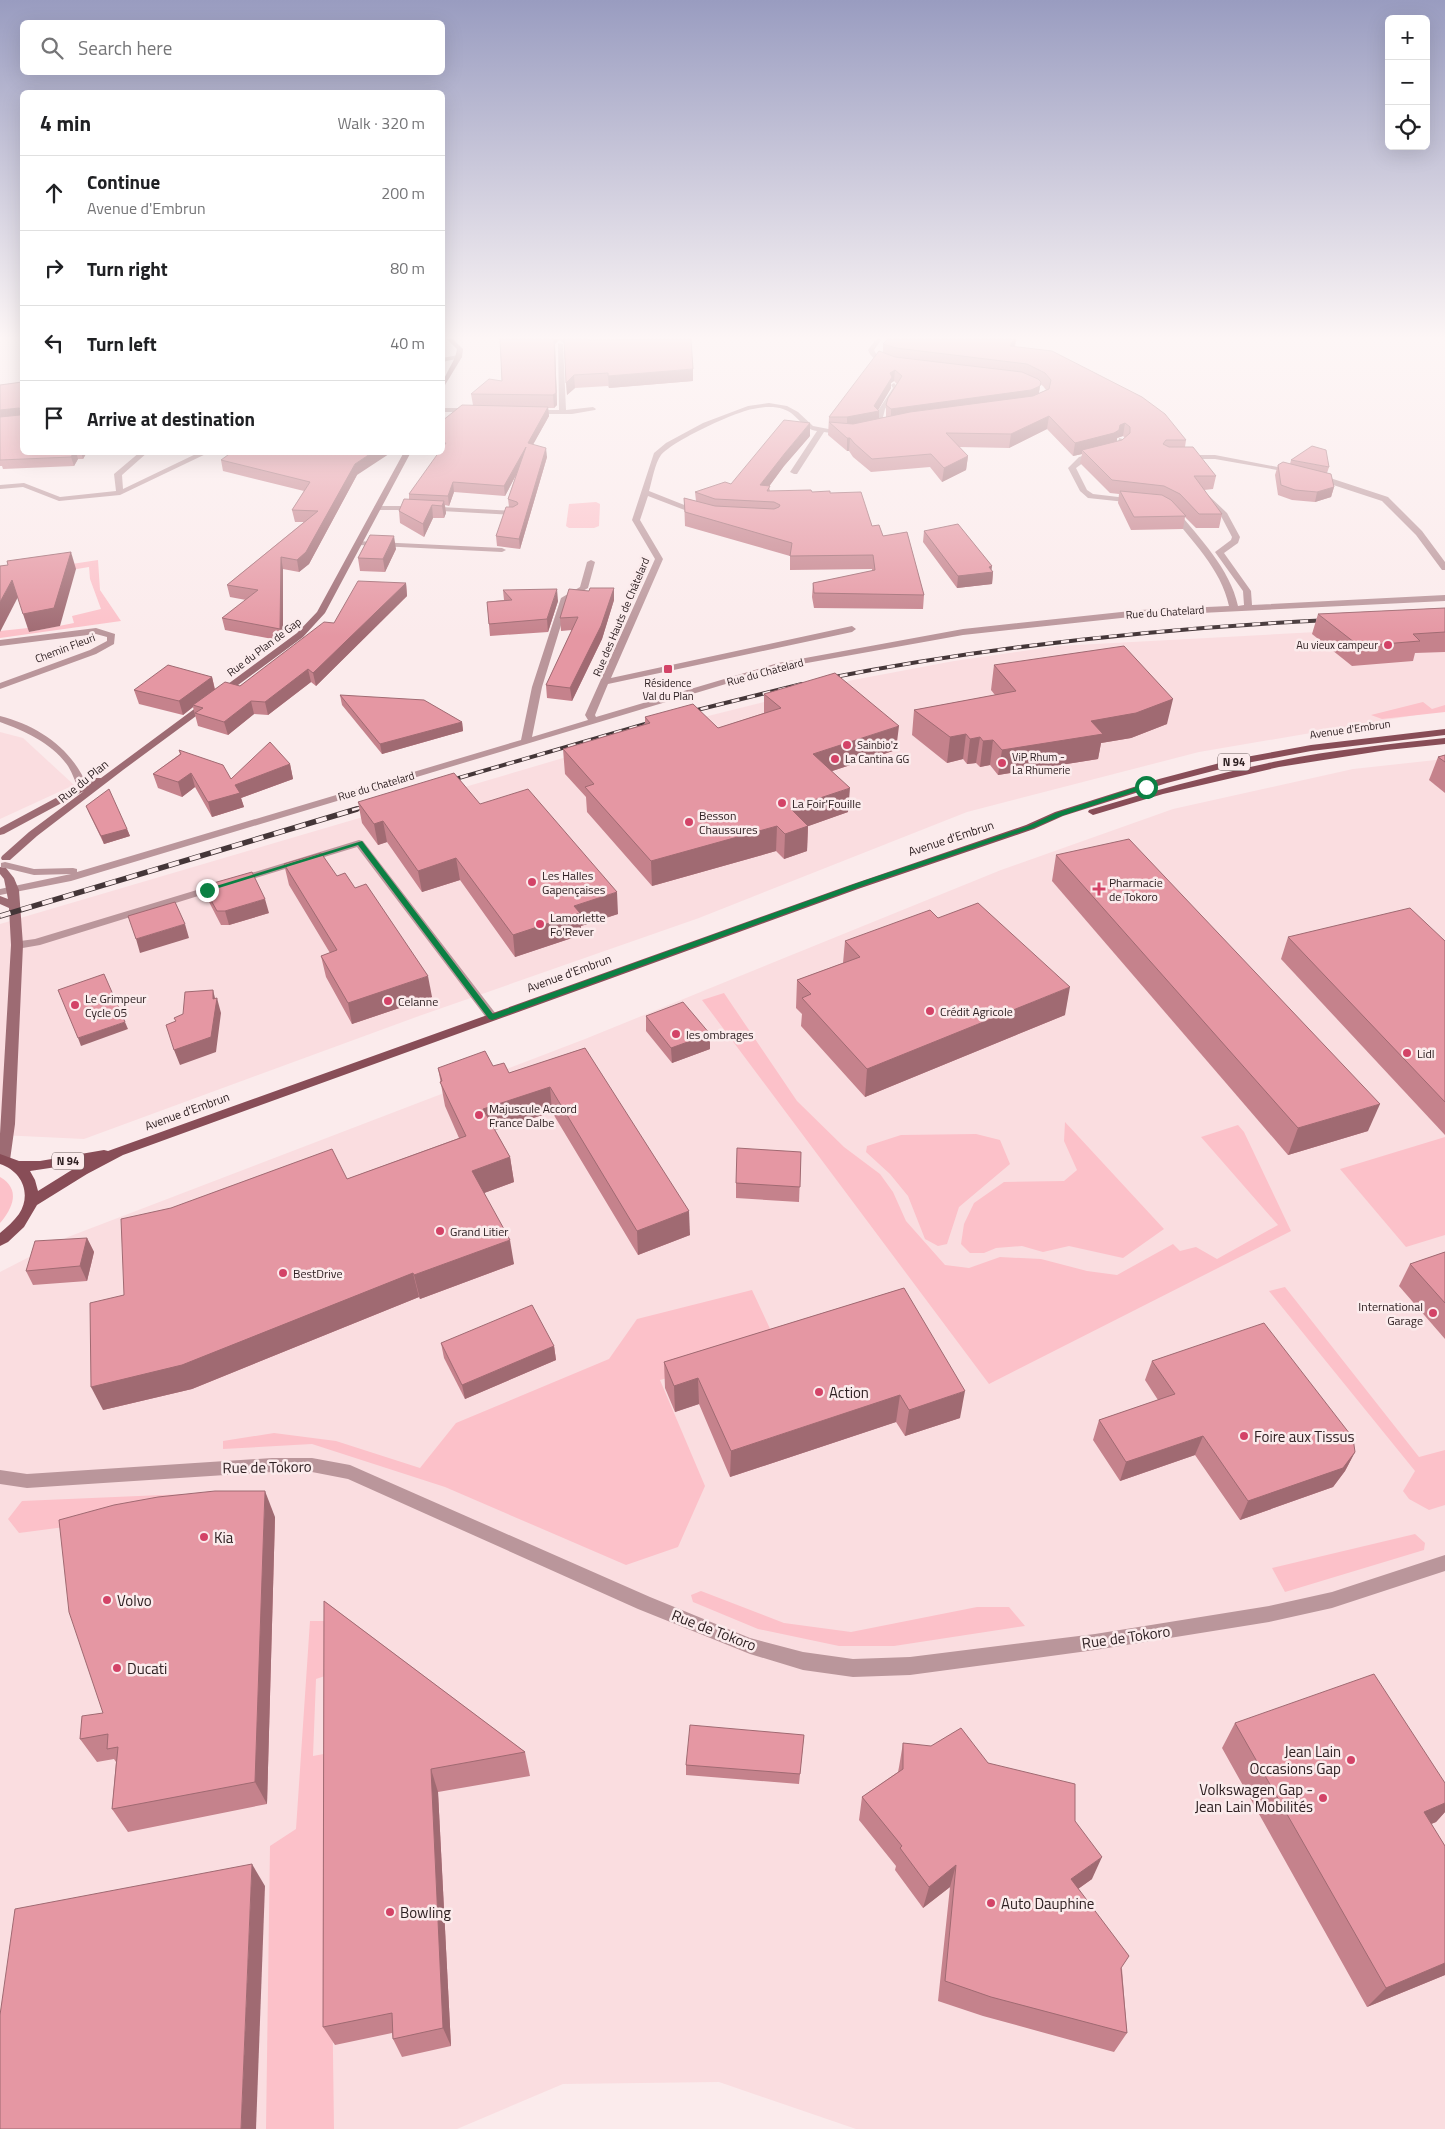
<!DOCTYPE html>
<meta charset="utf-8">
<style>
body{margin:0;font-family:"Titillium Web",sans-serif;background:#f2f2f2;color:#202124}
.controls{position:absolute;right:15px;top:15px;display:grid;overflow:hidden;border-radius:8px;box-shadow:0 5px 20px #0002}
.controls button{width:45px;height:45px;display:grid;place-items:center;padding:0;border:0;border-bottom:1px solid #e0e0e0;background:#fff;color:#202124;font:25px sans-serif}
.stop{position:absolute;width:15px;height:15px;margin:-11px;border:4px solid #0b8043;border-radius:50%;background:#fff}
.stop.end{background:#0b8043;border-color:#fff;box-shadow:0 1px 5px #0008}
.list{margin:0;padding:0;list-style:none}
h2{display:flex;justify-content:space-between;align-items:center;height:65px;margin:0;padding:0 20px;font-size:21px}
h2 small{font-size:16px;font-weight:400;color:#757577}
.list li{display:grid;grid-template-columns:32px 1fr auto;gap:15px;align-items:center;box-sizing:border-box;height:75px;padding:0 20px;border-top:1px solid #e0e0e0}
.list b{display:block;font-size:19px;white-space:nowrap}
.list p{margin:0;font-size:16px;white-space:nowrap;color:#757577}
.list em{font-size:16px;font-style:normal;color:#757577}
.icon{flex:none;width:28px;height:28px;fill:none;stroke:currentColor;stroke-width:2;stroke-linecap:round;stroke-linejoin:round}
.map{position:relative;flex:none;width:1445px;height:2129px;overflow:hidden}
.search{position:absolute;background:#fff;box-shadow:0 5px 20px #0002;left:20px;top:20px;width:425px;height:55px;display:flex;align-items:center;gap:12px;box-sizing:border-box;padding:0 18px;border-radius:8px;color:#757577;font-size:19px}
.panel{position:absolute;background:#fff;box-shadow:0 5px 20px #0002;left:20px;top:90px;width:425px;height:365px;border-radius:8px}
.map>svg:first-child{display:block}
</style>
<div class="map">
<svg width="1445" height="2129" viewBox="0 0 1445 2129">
<rect width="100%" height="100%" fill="#fbebec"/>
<g fill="#fadde0">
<path d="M 1445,625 L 1445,710 L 1199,752 L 967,812 L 699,918 L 419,1016 L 84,1139 L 0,1135 L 0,924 L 692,720 L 853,680 L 954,661 L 1058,646 Z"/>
<path d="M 0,732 L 23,738 L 74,785 L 0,819 Z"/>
<path d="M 1445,759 L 1445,2129 L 856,2129 L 719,2082 L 563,2084 L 457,2129 L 0,2129 L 0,1272 L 68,1237 L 585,1039 L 1001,870 L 1173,809 L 1353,769 Z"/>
</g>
<g fill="#fcc1c9">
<path d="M 596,502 L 600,504 L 599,526 L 594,528 L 569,528 L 566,526 L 569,504 Z"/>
<path d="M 98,560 L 100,590 L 121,621 L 0,638 L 0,631 L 28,628 L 29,632 L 74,623 L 72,616 L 101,609 L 90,579 L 89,567 L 59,572 L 0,575 Z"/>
<path d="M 1423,702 L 1432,709 L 1445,705 L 1445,712 L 1382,719 L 1371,715 Z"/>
<path d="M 724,993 L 797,1101 L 844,1147 L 880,1174 L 893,1192 L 906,1221 L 945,1265 L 969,1268 L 1000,1257 L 1041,1259 L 1087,1271 L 1117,1275 L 1173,1244 L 1180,1251 L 1196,1247 L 1217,1259 L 1278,1225 L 1201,1137 L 1238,1125 L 1244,1132 L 1291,1231 L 989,1384 L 702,1000 Z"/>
<path d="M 1065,1122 L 1164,1229 L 1123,1258 L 1069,1246 L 1043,1252 L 1022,1246 L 996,1248 L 984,1253 L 970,1253 L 961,1244 L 964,1224 L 974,1203 L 1004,1182 L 1064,1181 L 1077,1170 L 1064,1141 Z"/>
<path d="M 976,1134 L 1000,1140 L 1010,1164 L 959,1207 L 947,1244 L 938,1246 L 925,1239 L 908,1196 L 890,1174 L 866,1152 L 867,1146 L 901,1135 Z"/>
<path d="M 1445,1137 L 1445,1235 L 1406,1247 L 1340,1169 Z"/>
<path d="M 0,1177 C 21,1189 13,1208 0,1223 Z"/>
<path d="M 1285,1287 L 1419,1457 L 1445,1450 L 1445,1505 L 1429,1510 L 1409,1499 L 1403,1491 L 1415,1471 L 1269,1291 Z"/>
<path d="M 752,1290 L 779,1348 L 660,1380 L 705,1486 L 678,1547 L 626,1565 L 445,1487 L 312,1444 L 223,1449 L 223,1441 L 274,1433 L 336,1441 L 420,1468 L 456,1423 L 609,1359 L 637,1319 Z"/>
<path d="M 185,1494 L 184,1522 L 95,1523 L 19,1533 L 8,1519 L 22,1501 Z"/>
<path d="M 1415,1534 L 1425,1543 L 1424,1550 L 1285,1592 L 1272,1568 Z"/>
<path d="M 701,1591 L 784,1623 L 851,1632 L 977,1607 L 1009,1607 L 1025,1626 L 894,1646 L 839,1646 L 758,1629 L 693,1602 L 691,1595 Z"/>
<path d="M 310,1621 L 325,1621 L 328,1675 L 316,1679 L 313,1756 L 329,1753 L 334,2129 L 266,2129 L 270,1846 L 296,1829 Z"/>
</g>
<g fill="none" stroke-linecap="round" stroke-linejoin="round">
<g fill="#ba969b" fill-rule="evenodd">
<path d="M 876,339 L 882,339 L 874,350 C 877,357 884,359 891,361 L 891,363 C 881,364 872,360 868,350 Z"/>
<path d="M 558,343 L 563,344 L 566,410 L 593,407 L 596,409 L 595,410 L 572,414 L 531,414 L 528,412 L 531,410 L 559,410 Z"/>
<path d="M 459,355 L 462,357 L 461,358 L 442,362 L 442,358 Z"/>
<path d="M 894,383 L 899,388 L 885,409 L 883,417 L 892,425 L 888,427 L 875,418 L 879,409 L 893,388 L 891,385 Z"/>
<path d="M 769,403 L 787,406 L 798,412 L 813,426 L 849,433 L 845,435 L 824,432 L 797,474 L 794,474 L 790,472 L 817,431 C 802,429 797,413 783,409 C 774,406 762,407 753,409 C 734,412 673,441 661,455 C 655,463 652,481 649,491 L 702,512 L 695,514 L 648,496 L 640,520 L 663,559 L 611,678 L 852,626 L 856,629 L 852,632 L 608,684 L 595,715 L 596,717 L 778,663 L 963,629 L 1140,610 L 1229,606 C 1221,568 1191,541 1169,511 L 1173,509 L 1176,509 C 1199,538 1230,568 1238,606 L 1244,605 L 1243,591 L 1215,552 L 1231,540 L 1232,537 L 1221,516 L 1203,496 L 1207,494 L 1227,513 L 1240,537 L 1238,543 L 1224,553 L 1251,591 L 1252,605 L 1445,595 L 1445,601 L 1140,616 L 963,635 L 779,668 L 71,881 L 0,895 L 0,889 L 71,874 L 34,875 L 1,867 L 1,863 L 5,862 L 34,869 L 73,868 L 77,869 L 77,872 L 521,740 L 532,687 L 561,598 L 580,587 L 587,562 L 591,560 L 595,562 L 588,588 L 569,599 L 542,687 L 532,737 L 588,720 L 585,715 L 655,559 L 632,520 L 654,453 L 666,443 L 703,423 L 748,406 Z"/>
<path d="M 442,408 L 474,408 L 477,410 L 474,412 L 442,412 Z"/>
<path d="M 1119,438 L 1126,440 L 1125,448 L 1091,457 L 1076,468 L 1087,490 L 1093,494 L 1135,499 L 1139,501 L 1135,503 L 1088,498 L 1080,491 L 1068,468 L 1079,457 L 1118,445 Z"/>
<path d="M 140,452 L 148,452 L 122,475 L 123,489 L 200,452 L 210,452 L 120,495 L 59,501 L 23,487 L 0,489 L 0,485 L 24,483 L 60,497 L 116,491 L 114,474 Z"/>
<path d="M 1182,455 L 1215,455 L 1298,471 L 1294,473 L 1215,459 L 1185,459 L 1181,457 Z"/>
<path d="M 1315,475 L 1321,475 L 1388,497 L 1422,531 L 1445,562 L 1445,570 L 1442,570 L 1416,535 L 1382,501 L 1315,479 Z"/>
<path d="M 375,506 L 423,506 L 513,511 L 517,513 L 513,515 L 423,510 L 378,510 L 374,508 Z"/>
<path d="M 356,541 L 502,548 L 506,550 L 502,552 L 359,545 L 356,545 Z"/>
<path d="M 96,628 L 115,634 L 114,644 L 96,654 L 0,689 L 0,683 L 90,650 L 107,641 L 107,637 L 96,634 L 0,646 L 0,640 Z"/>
<path d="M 0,716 C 39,726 73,749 88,788 L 87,790 L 79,790 C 75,782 73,774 68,766 C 52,743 25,731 0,722 Z"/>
<path d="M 359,840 L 363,841 L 496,1014 L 498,1017 L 496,1020 L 488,1020 L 357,847 L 243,882 L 235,882 L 234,880 L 235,878 Z"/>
<path d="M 220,883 L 225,886 L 224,888 L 40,945 L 17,949 L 11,945 L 13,942 L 35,939 Z"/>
<path d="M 272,1458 L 312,1458 L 350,1465 L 650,1597 L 750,1638 L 803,1652 L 853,1659 L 910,1657 L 1095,1634 L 1269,1606 L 1332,1592 L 1445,1555 L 1445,1571 L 1332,1608 L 1269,1622 L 1095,1650 L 910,1675 L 853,1677 L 803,1670 L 750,1654 L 638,1609 L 348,1479 L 312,1472 L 272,1472 L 27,1488 L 0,1484 L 0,1470 L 27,1474 Z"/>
</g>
<g fill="#9d6b73" fill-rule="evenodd">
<path d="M 447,339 L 453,339 L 463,349 L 462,357 L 442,390 C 442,375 455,364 457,349 Z"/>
<path d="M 404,452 L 411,452 L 325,613 L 303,637 L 123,770 L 37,836 L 10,860 L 2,860 L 1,858 L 2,856 L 29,832 L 84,791 L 4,834 L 0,835 L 0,828 L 93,778 L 101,778 L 297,633 L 317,612 Z"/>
<path d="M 0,867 L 6,868 L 14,878 L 19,890 L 23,945 L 15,1124 L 10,1160 L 8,1163 L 0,1164 L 0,1134 L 11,945 L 9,908 L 0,904 L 0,896 L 8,899 L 4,879 L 0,874 Z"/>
</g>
<g fill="#884d57" fill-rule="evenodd">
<path d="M 1445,729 L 1445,735 L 1311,751 L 1236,765 L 1167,783 L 1063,816 L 1034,829 L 858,889 L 123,1155 L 87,1174 L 37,1205 L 24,1227 L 8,1242 L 0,1246 L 0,1233 C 7,1227 14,1221 19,1214 C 32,1194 22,1171 0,1164 L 0,1154 L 19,1161 L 40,1161 L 104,1150 L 108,1151 L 850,885 L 1026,825 L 1055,812 L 1159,779 L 1235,759 L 1311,745 ZM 83,1163 L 38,1191 L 35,1180 L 30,1171 Z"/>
<path d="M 1445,738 L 1445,744 L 1387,750 L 1279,767 L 1163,794 L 1093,815 L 1088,812 L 1089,810 C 1152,791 1215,774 1278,761 C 1333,750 1389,744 1445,738 Z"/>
</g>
<defs>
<g id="rail-far1">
<path d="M 824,679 C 992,646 1160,628 1330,620"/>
<path d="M 685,713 L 802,684"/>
<path d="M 445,782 L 659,720"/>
<path d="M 352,810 L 374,804"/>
</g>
<path id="rail" d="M 0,916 L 357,809"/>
</defs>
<use href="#rail-far1" stroke="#443638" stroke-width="4"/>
<use href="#rail" stroke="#443638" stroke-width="5.5"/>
<use href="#rail-far1" stroke="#fbebec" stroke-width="2.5" stroke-dasharray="8" stroke-linecap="butt"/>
<use href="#rail" stroke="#fbebec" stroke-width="4" stroke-dasharray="11" stroke-linecap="butt"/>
</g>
<g fill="#c5828c" fill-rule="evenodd">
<path d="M 500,339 L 588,339 L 589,340 L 693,381 L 609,388 L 608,386 L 575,388 L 567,395 L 565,344 L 559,340 L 555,344 L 557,405 L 554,408 L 548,408 L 549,416 L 533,444 L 547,457 L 520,549 L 497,546 L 496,536 L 509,507 L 508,499 L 516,475 L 505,496 L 454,492 L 449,506 L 445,505 L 446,513 L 444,518 L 433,518 L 424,537 L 400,523 L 399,511 L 409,500 L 409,494 L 442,452 L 442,421 L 473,405 L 471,394 L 502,381 Z"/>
<path d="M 888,339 L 1016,339 L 1015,347 L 1186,440 L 1185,447 L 1216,476 L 1213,489 L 1204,490 L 1222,514 L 1219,528 L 1196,528 L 1185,517 L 1183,529 L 1131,530 L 1118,503 L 1119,494 L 1110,493 L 1080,463 L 1082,454 L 1073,456 L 1047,429 L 1009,448 L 959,447 L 968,456 L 966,470 L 942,482 L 930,467 L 871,472 L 853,457 L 849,451 L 847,451 L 828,435 L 829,417 L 883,353 L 883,344 ZM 894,381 L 897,384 L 886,405 L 886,417 L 879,418 L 878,410 L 891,388 L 891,383 ZM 1040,384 L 1043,386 L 1046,390 L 1039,393 ZM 1123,436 L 1125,438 L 1122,440 L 1117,441 L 1117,438 Z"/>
<path d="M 22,382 L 22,452 L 87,452 L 83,459 L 78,459 L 74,466 L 3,469 L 2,466 L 0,466 L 0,385 Z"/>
<path d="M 810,436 L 784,466 L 769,486 L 770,491 L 812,492 L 830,493 L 872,526 L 883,536 L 924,595 L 923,609 L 814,608 L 812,597 L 813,583 L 872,571 L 872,569 L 790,570 L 790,556 L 685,526 L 684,498 L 696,501 L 695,492 L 731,484 Z"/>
<path d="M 221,460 L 357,475 L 309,564 L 299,572 L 283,569 L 283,641 L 225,630 L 222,618 L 246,600 L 230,597 L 227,585 L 304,522 L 295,522 L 292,510 L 304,491 L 223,471 Z"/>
<path d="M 1291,460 L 1329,467 L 1327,473 L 1334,487 L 1331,497 L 1315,502 L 1292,500 L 1278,495 L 1275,475 L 1278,465 L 1290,464 Z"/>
<path d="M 924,531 L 992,566 L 991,570 L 993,572 L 992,584 L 957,588 L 923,542 Z"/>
<path d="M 396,549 L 385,572 L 360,571 L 358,558 Z"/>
<path d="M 406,583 L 407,596 L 316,686 L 311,682 L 268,715 L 254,714 L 228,735 L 198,726 L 193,707 L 183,715 L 139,704 L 134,690 L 212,677 L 215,689 L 240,686 L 334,623 Z"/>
<path d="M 614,588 L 614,600 L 602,639 L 572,701 L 547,698 L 546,685 L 572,630 L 561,631 L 560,618 L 589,591 Z"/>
<path d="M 503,590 L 558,601 L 548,632 L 490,636 L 487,602 L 504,600 Z"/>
<path d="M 1445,608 L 1445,652 L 1415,653 L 1413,661 L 1352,666 L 1312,634 L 1318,614 Z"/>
<path d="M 994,665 L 1167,724 L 1131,738 L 1101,743 L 1098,759 L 998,775 L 990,765 L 980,767 L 976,763 L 967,764 L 963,759 L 947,763 L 912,735 L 914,710 L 995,695 L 991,690 Z"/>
<path d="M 764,694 L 896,750 L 832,771 L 848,812 L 808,826 L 807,851 L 784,859 L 776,851 L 652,886 L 587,812 L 586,797 L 565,774 L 563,749 L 645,724 L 645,717 L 718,728 L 764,713 Z"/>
<path d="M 340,695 L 462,722 L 463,731 L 382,754 L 342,705 Z"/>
<path d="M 179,750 L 231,779 L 290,764 L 293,779 L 241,798 L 244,807 L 212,817 L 195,787 L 182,797 L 158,788 L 153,774 L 180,754 Z"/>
<path d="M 1445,755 L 1445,793 L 1429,780 L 1438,757 Z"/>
<path d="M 358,802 L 480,804 L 618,914 L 581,926 L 581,935 L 515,957 L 460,880 L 422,892 L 387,842 L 378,845 L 362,823 Z"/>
<path d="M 86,806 L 127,829 L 130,836 L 104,844 L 89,813 Z"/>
<path d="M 1056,855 L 1368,1131 L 1288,1155 L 1052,881 Z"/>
<path d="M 284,864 L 337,876 L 432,997 L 352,1024 L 326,977 L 321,956 L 330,953 L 289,885 Z"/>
<path d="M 203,886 L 269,913 L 229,925 L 221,925 L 208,900 Z"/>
<path d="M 1288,937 L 1445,941 L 1445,1135 L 1281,959 Z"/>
<path d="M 845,941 L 1065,1015 L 865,1097 L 801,1026 L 802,1014 L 796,1008 L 797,980 L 843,963 Z"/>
<path d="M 646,1016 L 710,1049 L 672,1063 L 646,1031 Z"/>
<path d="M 585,1048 L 690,1235 L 638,1255 L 552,1112 L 495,1130 L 510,1157 L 514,1182 L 484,1193 L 514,1264 L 420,1299 L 419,1297 L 192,1389 L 103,1410 L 124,1295 L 347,1179 L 459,1138 L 445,1106 L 438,1068 L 493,1066 L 509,1073 Z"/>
<path d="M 801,1152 L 799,1202 L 736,1198 L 736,1183 Z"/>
<path d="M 87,1238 L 94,1252 L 87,1281 L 33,1285 L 26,1271 Z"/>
<path d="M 1445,1252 L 1445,1339 L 1399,1286 L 1410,1264 Z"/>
<path d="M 904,1288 L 960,1418 L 905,1436 L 896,1422 L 730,1477 L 699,1404 L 675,1412 L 665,1388 L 664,1362 Z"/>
<path d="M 441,1343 L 554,1346 L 556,1360 L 465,1399 L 444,1358 Z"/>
<path d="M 1152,1361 L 1355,1452 L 1345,1471 L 1333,1487 L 1240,1520 L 1195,1455 L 1120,1481 L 1093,1440 L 1099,1420 L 1158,1400 L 1145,1380 Z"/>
<path d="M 275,1517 L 267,1804 L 128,1832 L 112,1809 L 116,1762 L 114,1759 L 97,1762 L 80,1739 Z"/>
<path d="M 324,1601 L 525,1752 L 530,1776 L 438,1792 L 451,2046 L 402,2057 L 393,2039 L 392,2033 L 335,2045 L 323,2027 Z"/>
<path d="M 1235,1723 L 1445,1783 L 1445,1812 L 1436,1822 L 1431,1824 L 1445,1846 L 1445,1975 L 1367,2007 L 1222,1748 Z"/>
<path d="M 804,1735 L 799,1784 L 686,1775 L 686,1765 Z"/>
<path d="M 903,1743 L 988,1763 L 1075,1821 L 1092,1879 L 1078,1889 L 1122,1969 L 1127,2033 L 1114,2052 L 983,2016 L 938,2001 L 950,1887 L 923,1908 L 895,1870 L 896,1866 L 859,1820 L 862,1797 L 898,1772 L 899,1767 Z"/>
</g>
<g fill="#a06a72">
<path d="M 554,339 L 559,339 L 559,340 L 555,344 L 557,405 L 554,408 L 553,395 Z"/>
<path d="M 1014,339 L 1016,339 L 1015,346 L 1008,358 L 1010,346 Z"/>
<path d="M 693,369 L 693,381 L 609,388 L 608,376 Z"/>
<path d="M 895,370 L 894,381 L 891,383 L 891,388 L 877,412 L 879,411 L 879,423 L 847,429 L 847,417 L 874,406 L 890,373 Z"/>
<path d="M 574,375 L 575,388 L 567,395 L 566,383 Z"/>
<path d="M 1040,386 L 1038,398 L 891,421 L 891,409 Z"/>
<path d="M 548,407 L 549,416 L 529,452 L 528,443 Z"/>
<path d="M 19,408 L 22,416 L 0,419 L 0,410 Z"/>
<path d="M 1049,416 L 1047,429 L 1009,448 L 1011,434 Z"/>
<path d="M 810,423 L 810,436 L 784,466 L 760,499 L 760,485 L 785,453 Z"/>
<path d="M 1125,423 L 1123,436 L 1117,438 L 1120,425 Z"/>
<path d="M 1119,430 L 1116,444 L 1082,450 L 1082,454 L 1073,456 L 1075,443 Z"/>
<path d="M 847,438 L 850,438 L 849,451 L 847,451 Z"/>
<path d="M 526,447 L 526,456 L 505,496 L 504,486 Z"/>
<path d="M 546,448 L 547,457 L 520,549 L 519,539 Z"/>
<path d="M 74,452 L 76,452 L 78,459 L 74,466 L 71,457 Z"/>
<path d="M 81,452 L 87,452 L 83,459 Z"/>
<path d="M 373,452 L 392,452 L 357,475 L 309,564 L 299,572 L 297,560 L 355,464 Z"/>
<path d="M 968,456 L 966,470 L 942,482 L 944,468 Z"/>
<path d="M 453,482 L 454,492 L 449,506 L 448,496 Z"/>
<path d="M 1334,487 L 1331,497 L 1315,502 L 1317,492 Z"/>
<path d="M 444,501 L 446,513 L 444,518 L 442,506 Z"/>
<path d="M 432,505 L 433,518 L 424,537 L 423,524 Z"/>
<path d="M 394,536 L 396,549 L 385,572 L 383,559 Z"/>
<path d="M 71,552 L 76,569 L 60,626 L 29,632 L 23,614 Z"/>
<path d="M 281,557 L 283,569 L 283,641 L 280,629 Z"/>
<path d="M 992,566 L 991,572 L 993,572 L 992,584 L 957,588 L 958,576 Z"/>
<path d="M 12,580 L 18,597 L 0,632 L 0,602 Z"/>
<path d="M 406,583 L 407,596 L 316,686 L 313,673 Z"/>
<path d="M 614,588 L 614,600 L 602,639 L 572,701 L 570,688 Z"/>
<path d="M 557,589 L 558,601 L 548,632 L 547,619 Z"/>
<path d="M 308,669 L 311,682 L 268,715 L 265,702 Z"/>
<path d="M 212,677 L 215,691 L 193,705 L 193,707 L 183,715 L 179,701 Z"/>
<path d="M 1173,699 L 1167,724 L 1131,738 L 1101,743 L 1098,759 L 998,775 L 1002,750 L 1091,721 Z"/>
<path d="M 251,701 L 254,714 L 228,735 L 224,722 Z"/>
<path d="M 462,722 L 463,731 L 382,754 L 380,744 Z"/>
<path d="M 899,726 L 896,750 L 811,778 L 813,754 Z"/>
<path d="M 966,734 L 963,759 L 947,763 L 950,737 Z"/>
<path d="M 980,737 L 976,763 L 967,764 L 970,739 Z"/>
<path d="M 993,740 L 990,765 L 980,767 L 983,741 Z"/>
<path d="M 290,764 L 293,779 L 241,798 L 244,807 L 212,817 L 208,802 L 235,785 Z"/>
<path d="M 191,773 L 195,787 L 182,797 L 178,782 Z"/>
<path d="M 850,788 L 848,812 L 789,833 L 790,808 Z"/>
<path d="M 383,821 L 387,842 L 378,845 L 374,824 Z"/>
<path d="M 777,826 L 776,851 L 652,886 L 651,861 Z"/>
<path d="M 808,826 L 807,851 L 784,859 L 785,834 Z"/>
<path d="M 127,829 L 130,836 L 104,844 L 101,836 Z"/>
<path d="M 456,858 L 460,880 L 422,892 L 418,871 Z"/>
<path d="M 617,892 L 618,914 L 581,926 L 581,935 L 515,957 L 513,935 L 574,906 Z"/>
<path d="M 265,899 L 269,913 L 229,925 L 225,911 Z"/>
<path d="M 185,924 L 189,938 L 140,953 L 136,939 Z"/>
<path d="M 428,976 L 432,997 L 352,1024 L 348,1003 Z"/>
<path d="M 1070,987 L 1065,1015 L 865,1097 L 867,1069 Z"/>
<path d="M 213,990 L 216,1002 L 217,998 L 221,1013 L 216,1052 L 180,1065 L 174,1050 L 213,999 Z"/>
<path d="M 125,1022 L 128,1029 L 81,1046 L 78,1038 Z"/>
<path d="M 710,1034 L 710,1049 L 672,1063 L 671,1048 Z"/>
<path d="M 550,1087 L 552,1112 L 486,1133 L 483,1109 Z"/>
<path d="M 1380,1104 L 1368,1131 L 1288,1155 L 1298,1128 Z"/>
<path d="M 510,1157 L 514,1182 L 476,1196 L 472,1171 Z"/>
<path d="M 689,1211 L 690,1235 L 638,1255 L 637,1231 Z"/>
<path d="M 87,1238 L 94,1252 L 87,1281 L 80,1266 Z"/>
<path d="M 510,1240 L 514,1264 L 420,1299 L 414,1275 Z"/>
<path d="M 413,1273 L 419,1297 L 192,1389 L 103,1410 L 91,1387 Z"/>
<path d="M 554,1346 L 556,1360 L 465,1399 L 462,1385 Z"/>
<path d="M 698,1378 L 699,1404 L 675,1412 L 674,1386 Z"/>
<path d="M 965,1391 L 960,1418 L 905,1436 L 909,1410 Z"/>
<path d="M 900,1395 L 896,1422 L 730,1477 L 731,1451 Z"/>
<path d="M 1203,1436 L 1195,1455 L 1120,1481 L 1126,1462 Z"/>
<path d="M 1355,1452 L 1345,1471 L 1333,1487 L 1240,1520 L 1248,1501 Z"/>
<path d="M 265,1491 L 275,1517 L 267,1804 L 255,1782 Z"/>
<path d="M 431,1769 L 438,1792 L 451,2046 L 443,2028 Z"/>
<path d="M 1445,1803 L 1445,1812 L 1436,1822 L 1404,1835 L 1424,1812 Z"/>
<path d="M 1102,1857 L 1092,1879 L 1061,1901 L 1071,1879 Z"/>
<path d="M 252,1864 L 265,1886 L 256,2129 L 241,2129 Z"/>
<path d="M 956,1865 L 950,1887 L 923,1908 L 929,1887 Z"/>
<path d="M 1445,1963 L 1445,1975 L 1367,2007 L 1386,1988 Z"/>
</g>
<g fill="#e597a3" stroke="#a06a72">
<path d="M 500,339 L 554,339 L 556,393 L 553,395 L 471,394 L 489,379 L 502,381 Z"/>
<path d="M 564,339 L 588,339 L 589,340 L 691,339 L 693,369 L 608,376 L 608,373 L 574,375 L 566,383 Z"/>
<path d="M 888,339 L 1014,339 L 1010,346 L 1052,351 L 1142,397 L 1165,414 L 1186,440 L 1166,440 L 1163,444 L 1169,447 L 1193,447 L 1216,476 L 1194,476 L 1222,514 L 1199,514 L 1180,494 L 1164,486 L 1112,480 L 1082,450 L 1122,440 L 1130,433 L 1130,427 L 1125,423 L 1120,425 L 1119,430 L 1114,433 L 1075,443 L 1049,416 L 1011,434 L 946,433 L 968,456 L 944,468 L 931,454 L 872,459 L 854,443 L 850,438 L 847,438 L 829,422 L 853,424 L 910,412 L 1033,396 L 1049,389 L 1051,380 L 1045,373 L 1027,364 L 896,348 L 883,344 Z"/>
<path d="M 879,351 L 895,357 L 1022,372 L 1038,379 L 1041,382 L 1040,386 L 1031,390 L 891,409 L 886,405 L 888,398 L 902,376 L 895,370 L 890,373 L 892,377 L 874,406 L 879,411 L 847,417 L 829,417 Z"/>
<path d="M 22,382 L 22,452 L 74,452 L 71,457 L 0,460 L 0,417 L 20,415 L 21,409 L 19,408 L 0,410 L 0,385 Z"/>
<path d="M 462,405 L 548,407 L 528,443 L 546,448 L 519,539 L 496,536 L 506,507 L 513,507 L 518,504 L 517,502 L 508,499 L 526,447 L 504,486 L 453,482 L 448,496 L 409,494 L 439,452 L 442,452 L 442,448 L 446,443 L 442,443 L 442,421 Z"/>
<path d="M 784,420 L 810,423 L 785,453 L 760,485 L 770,486 L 767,491 L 811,490 L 812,492 L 830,491 L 830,493 L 861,492 L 872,526 L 879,525 L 883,536 L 907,532 L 924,595 L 814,593 L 813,583 L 875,570 L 873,555 L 790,556 L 792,543 L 685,512 L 684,498 L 715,506 L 774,509 L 779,507 L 780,505 L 774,502 L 715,499 L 695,492 L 725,482 L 731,484 Z"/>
<path d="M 1312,446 L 1326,450 L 1329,467 L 1291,460 Z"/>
<path d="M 232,452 L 373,452 L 355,464 L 306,552 L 297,560 L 281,557 L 280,629 L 222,618 L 258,590 L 227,585 L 318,511 L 292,510 L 310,482 L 221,460 Z"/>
<path d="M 1283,462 L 1331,474 L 1334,487 L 1317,492 L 1295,490 L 1281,485 L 1278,465 Z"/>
<path d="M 1120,491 L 1162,495 L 1171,500 L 1186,516 L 1134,517 Z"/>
<path d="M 404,499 L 444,501 L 442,506 L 432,505 L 423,524 L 399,511 Z"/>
<path d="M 958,524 L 992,566 L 989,567 L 993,572 L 958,576 L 924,531 Z"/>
<path d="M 370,535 L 394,536 L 383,559 L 358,558 Z"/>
<path d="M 71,552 L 54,608 L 23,614 L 12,580 L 0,602 L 0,566 L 8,565 L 7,561 Z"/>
<path d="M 358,581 L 406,583 L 313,673 L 308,669 L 265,702 L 251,701 L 224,722 L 195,713 L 203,708 L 193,705 L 225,682 L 240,686 L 324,622 L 334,623 Z"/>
<path d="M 590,588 L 614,588 L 601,626 L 570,688 L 546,685 L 578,617 L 560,618 L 569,589 L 589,591 Z"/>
<path d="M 557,589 L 547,619 L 489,624 L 487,602 L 512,600 L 503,590 Z"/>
<path d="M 1445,608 L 1445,632 L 1413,634 L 1420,641 L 1359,646 L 1318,614 Z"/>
<path d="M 1124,646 L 1173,699 L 1136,713 L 1091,721 L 1103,734 L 1002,750 L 993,740 L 983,741 L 980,737 L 970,739 L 966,734 L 950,737 L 914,710 L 1016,691 L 994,665 Z"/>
<path d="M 168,665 L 212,677 L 179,701 L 134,690 Z"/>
<path d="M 835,673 L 899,726 L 813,754 L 850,788 L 790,808 L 808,826 L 785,834 L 777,826 L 651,861 L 585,787 L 594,784 L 563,749 L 650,723 L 645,717 L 693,704 L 718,728 L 781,708 L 764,694 Z"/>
<path d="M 340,695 L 424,700 L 462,722 L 380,744 Z"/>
<path d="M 270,742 L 290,764 L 235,785 L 240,793 L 208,802 L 191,773 L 178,782 L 153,774 L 181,754 L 179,750 L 223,765 L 231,779 Z"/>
<path d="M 1445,755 L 1445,762 L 1438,757 Z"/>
<path d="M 454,773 L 480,804 L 528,789 L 617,892 L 574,906 L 580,913 L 513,935 L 456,858 L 418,871 L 383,821 L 374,824 L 358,802 Z"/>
<path d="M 109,789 L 127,829 L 101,836 L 86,806 Z"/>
<path d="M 1129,839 L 1380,1104 L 1298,1128 L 1056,855 Z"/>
<path d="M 321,853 L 337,876 L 345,873 L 355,888 L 366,884 L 428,976 L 348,1003 L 321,956 L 337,950 L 284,864 Z"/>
<path d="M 252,872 L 265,899 L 225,911 L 217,911 L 203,886 Z"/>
<path d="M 175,902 L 185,924 L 136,939 L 128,916 Z"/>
<path d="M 978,903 L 1070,987 L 867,1069 L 802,998 L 811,994 L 797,980 L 860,957 L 845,941 L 930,910 L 938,918 Z"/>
<path d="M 1410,908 L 1445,941 L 1445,1102 L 1288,937 Z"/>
<path d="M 104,974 L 125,1022 L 78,1038 L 58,990 Z"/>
<path d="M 213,990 L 213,999 L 217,998 L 211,1037 L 174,1050 L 166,1025 L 176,1021 L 174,1018 L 183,1014 L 185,992 Z"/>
<path d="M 683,1002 L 710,1034 L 671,1048 L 646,1016 Z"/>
<path d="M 585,1048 L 689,1211 L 637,1231 L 550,1087 L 483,1109 L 510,1157 L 472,1171 L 510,1240 L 414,1275 L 413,1273 L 182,1365 L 91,1387 L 90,1303 L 124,1295 L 121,1219 L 171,1208 L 332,1149 L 347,1179 L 466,1136 L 440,1082 L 442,1081 L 438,1068 L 485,1051 L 493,1066 L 504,1063 L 509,1073 Z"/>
<path d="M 737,1148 L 801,1152 L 800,1187 L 736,1183 Z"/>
<path d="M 87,1238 L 80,1266 L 26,1271 L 35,1241 Z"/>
<path d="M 1445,1252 L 1445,1303 L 1410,1264 Z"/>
<path d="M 904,1288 L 965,1391 L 909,1410 L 900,1395 L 731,1451 L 698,1378 L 674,1386 L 664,1362 Z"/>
<path d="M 532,1305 L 554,1346 L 462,1385 L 441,1343 Z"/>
<path d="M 1264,1323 L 1353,1438 L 1355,1452 L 1343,1468 L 1248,1501 L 1203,1436 L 1126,1462 L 1099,1420 L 1175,1394 L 1152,1361 Z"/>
<path d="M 215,1491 L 265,1491 L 255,1782 L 112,1809 L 118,1747 L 107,1749 L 108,1734 L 80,1739 L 82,1716 L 103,1713 L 69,1612 L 59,1520 L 114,1505 L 158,1497 Z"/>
<path d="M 324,1601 L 525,1752 L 431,1769 L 443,2028 L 393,2039 L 392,2013 L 323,2027 Z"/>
<path d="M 1374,1674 L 1445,1783 L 1445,1803 L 1424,1812 L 1445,1846 L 1445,1963 L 1386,1988 L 1235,1723 Z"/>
<path d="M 690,1725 L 804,1735 L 800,1774 L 686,1765 Z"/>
<path d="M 961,1728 L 988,1763 L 1075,1784 L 1075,1821 L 1102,1857 L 1071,1879 L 1129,1956 L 1121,1968 L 1127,2033 L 991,1997 L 945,1981 L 956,1865 L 929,1887 L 900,1848 L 902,1846 L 862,1797 L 903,1769 L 903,1743 L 931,1746 Z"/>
<path d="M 252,1864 L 241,2129 L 0,2129 L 0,2015 L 15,1909 Z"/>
</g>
<linearGradient id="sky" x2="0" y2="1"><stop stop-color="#999cc0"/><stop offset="0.53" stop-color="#fdf6f6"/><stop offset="1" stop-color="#fdf6f6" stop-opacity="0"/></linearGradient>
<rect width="1445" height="637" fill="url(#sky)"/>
<path fill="#0b8043" d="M 1143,785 L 1149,787 L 1061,816 L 1033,828 L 868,884 L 492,1020 L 489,1019 L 358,845 L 209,891 L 203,890 L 362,841 L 493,1014 L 863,881 L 1028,826 L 1056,813 Z"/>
<g fill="#d34367" stroke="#fbebec" stroke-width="2">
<circle cx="1388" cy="645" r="5"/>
<rect x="663" y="664" width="10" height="10" rx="2.5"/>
<circle cx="847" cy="745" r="5"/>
<circle cx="835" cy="759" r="5"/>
<circle cx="1002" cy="763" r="5"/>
<circle cx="782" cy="803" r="5"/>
<circle cx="689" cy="822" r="5"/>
<circle cx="532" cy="882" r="5"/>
<path d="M1096.5 881.5h5v5h5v5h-5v5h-5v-5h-5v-5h5z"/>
<circle cx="540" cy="924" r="5"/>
<circle cx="388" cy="1001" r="5"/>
<circle cx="75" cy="1005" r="5"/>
<circle cx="930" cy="1011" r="5"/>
<circle cx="676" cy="1034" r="5"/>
<circle cx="1407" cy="1053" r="5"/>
<circle cx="479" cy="1115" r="5"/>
<circle cx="440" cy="1231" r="5"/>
<circle cx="283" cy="1273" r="5"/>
<circle cx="1433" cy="1313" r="5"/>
<circle cx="819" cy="1392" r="5"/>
<circle cx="1244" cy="1436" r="5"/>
<circle cx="204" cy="1537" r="5"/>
<circle cx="107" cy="1600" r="5"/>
<circle cx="117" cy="1668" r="5"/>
<circle cx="1351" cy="1760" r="5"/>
<circle cx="1323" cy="1798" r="5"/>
<circle cx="991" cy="1903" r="5"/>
<circle cx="390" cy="1912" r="5"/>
</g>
<g text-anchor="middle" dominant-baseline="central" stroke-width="5" stroke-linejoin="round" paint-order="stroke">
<g font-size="11" fill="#2f2123" stroke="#fbebec">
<text transform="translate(1165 612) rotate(-4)">Rue du Chatelard</text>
<text transform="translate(621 617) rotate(-67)">Rue des Hauts de Châtelard</text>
<text transform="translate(264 647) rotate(-37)">Rue du Plan de Gap</text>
<text transform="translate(65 648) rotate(-21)">Chemin Fleuri</text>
<text transform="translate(765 672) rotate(-15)">Rue du Chatelard</text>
<text transform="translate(1350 729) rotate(-8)">Avenue d'Embrun</text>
<text transform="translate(376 786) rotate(-16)">Rue du Chatelard</text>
</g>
<g font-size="11" fill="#2f2123" stroke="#fbebec" text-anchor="start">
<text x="1378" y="645" text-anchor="end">Au vieux campeur</text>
<text x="668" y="683" text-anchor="middle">Résidence<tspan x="668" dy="13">Val du Plan</tspan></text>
<text x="857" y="745">Sainbio'z</text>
<text x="1012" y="757">ViP Rhum -<tspan x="1012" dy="13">La Rhumerie</tspan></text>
<text x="845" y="759">La Cantina GG</text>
</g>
<g fill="#fbebec" stroke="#6c5e5f" stroke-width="1">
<rect x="1218" y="753.5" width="32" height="17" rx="4"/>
<rect x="52" y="1152.5" width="32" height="17" rx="4"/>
</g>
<g font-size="11" font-weight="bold" fill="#2f2123">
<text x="1234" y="762">N 94</text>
<text x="68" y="1161">N 94</text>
</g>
<g font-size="12" fill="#2f2123" stroke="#fbebec">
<text transform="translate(83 781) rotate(-39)">Rue du Plan</text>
<text transform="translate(951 838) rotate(-18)">Avenue d'Embrun</text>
<text transform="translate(569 973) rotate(-20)">Avenue d'Embrun</text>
<text transform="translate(187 1111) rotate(-20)">Avenue d'Embrun</text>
</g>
<g font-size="12" fill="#2f2123" stroke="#fbebec" text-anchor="start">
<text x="792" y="803">La Foir'Fouille</text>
<text x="699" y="815">Besson<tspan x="699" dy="14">Chaussures</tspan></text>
<text x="542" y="875">Les Halles<tspan x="542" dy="14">Gapençaises</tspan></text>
<text x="1109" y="882">Pharmacie<tspan x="1109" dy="14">de Tokoro</tspan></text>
<text x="550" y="917">Lamorlette<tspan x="550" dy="14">Fo'Rever</tspan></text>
<text x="85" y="998">Le Grimpeur<tspan x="85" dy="14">Cycle 05</tspan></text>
<text x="398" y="1001">Celanne</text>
<text x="940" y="1011">Crédit Agricole</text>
<text x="686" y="1034">les ombrages</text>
<text x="1417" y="1053">Lidl</text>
<text x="489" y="1108">Majuscule Accord<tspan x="489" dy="14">France Dalbe</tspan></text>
<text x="450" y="1231">Grand Litier</text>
<text x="293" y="1273">BestDrive</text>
<text x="1423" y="1306" text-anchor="end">International<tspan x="1423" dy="14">Garage</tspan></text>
</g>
<g font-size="15" fill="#2f2123" stroke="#fbebec" text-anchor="start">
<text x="829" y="1392">Action</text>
<text x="1254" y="1436">Foire aux Tissus</text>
<text x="214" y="1537">Kia</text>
<text x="117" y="1600">Volvo</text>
<text x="127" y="1668">Ducati</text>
<text x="1341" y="1751" text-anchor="end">Jean Lain<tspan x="1341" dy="17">Occasions Gap</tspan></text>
<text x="1313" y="1789" text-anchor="end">Volkswagen Gap -<tspan x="1313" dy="17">Jean Lain Mobilités</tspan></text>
<text x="1001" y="1903">Auto Dauphine</text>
<text x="400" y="1912">Bowling</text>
</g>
<g font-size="15" fill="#2f2123" stroke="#fbebec">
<text transform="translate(267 1467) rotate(-1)">Rue de Tokoro</text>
<text transform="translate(714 1630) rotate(21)">Rue de Tokoro</text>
<text transform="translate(1126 1637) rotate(-8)">Rue de Tokoro</text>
</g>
</g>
</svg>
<div class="controls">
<button>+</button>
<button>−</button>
<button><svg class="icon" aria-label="locate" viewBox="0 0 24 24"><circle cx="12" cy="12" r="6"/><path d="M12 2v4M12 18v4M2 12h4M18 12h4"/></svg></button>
</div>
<div class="stop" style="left:1146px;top:787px"></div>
<div class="stop end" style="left:207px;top:890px"></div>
<div class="search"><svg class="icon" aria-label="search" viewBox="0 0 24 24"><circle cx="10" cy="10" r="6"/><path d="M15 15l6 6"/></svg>Search here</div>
<section class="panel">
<h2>4 min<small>Walk · 320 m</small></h2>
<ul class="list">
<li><svg class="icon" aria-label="ahead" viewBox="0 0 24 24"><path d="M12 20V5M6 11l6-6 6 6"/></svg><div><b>Continue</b><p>Avenue d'Embrun</p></div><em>200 m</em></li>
<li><svg class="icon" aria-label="right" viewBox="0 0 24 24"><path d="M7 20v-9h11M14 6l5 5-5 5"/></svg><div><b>Turn right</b></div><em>80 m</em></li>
<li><svg class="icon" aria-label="left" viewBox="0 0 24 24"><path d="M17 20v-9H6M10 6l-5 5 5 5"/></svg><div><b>Turn left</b></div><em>40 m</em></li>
<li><svg class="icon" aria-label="arrive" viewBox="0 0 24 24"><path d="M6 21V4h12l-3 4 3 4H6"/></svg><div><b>Arrive at destination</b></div></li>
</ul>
</section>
</div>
